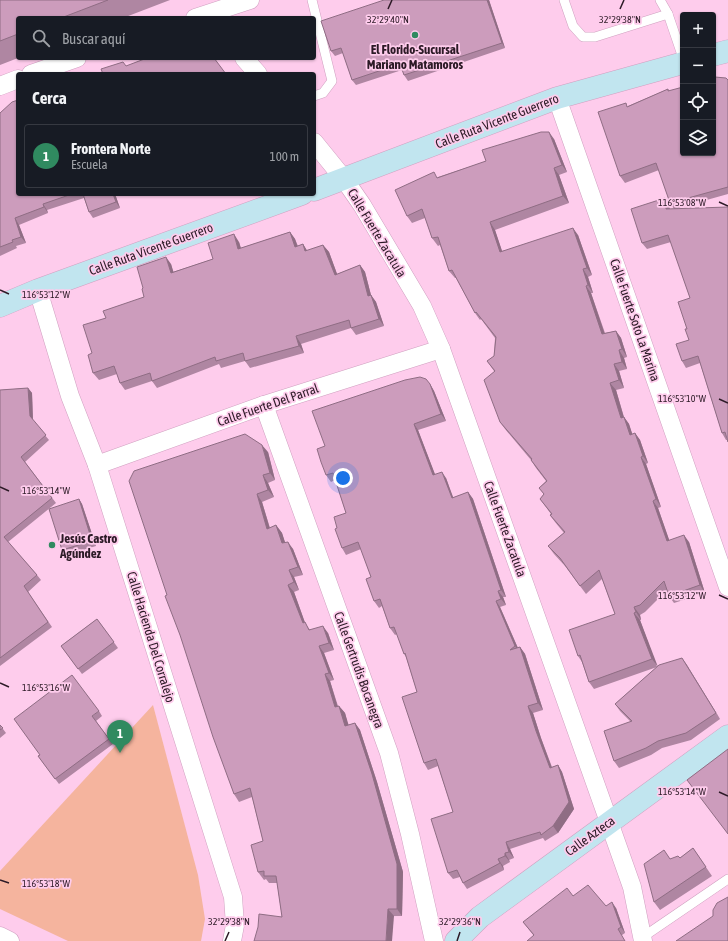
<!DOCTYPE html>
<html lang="es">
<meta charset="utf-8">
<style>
body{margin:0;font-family:"Asap Condensed",sans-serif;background:#242831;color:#f1f3f6}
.controls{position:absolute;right:12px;top:12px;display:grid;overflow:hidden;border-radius:4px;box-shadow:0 1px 3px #0004}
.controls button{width:36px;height:36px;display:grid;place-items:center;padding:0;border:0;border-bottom:1px solid #363941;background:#171b24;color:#f1f3f6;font:20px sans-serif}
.you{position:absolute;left:343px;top:478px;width:14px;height:14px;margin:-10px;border:3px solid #fff;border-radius:50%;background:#1a73e8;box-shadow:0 0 0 6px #1a73e833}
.badge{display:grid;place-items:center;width:26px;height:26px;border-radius:50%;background:#308a60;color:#fff;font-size:13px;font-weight:700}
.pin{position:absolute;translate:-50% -33px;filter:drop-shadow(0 1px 2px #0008)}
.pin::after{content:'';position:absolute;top:21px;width:14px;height:12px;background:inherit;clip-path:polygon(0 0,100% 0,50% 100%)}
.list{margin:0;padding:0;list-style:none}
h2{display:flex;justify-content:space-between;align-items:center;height:52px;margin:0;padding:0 16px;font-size:17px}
h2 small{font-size:13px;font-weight:400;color:#9ea1a6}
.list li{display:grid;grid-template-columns:26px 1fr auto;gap:12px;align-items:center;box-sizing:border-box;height:64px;margin:0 8px 8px;padding:0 8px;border:1px solid #363941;border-radius:4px}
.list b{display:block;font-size:15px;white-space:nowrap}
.list p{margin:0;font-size:13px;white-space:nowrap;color:#9ea1a6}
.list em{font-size:13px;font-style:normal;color:#9ea1a6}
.icon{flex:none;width:22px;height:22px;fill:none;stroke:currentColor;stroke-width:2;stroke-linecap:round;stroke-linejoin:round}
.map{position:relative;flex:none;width:728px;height:941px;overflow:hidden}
.search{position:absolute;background:#171b24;box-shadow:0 1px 3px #0004;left:16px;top:16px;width:300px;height:44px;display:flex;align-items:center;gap:10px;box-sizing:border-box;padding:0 14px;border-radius:4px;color:#9ea1a6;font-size:15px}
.panel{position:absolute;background:#171b24;box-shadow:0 1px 3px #0004;left:16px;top:72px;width:300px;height:124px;border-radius:4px}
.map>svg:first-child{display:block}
</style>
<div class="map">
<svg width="728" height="941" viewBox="0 0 728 941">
<rect width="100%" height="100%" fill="#feccec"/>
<path fill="#f5b49e" d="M 153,705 L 198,875 L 205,919 L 201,941 L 68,941 L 0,909 L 0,871 Z"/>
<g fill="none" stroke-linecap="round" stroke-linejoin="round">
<defs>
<g id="lane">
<path d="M 312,0 L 332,81 L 323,93 L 314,96"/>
<path d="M 564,0 L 573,26 L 583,37 L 595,37 L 668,14"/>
<path d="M 660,0 L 668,14 L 683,58"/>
<path d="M 643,937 L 728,879"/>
</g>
<g id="street">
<path d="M 195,18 L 250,0"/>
<path d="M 244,58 L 258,74"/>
<path d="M 31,74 L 77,58"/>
<path d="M 0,86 L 18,79"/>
<path d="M 557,98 L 728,587"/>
<path d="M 314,142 L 344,179 L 362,205 L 422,306 L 441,349 L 609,822 L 632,887 L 643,941"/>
<path d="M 38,290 L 70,396 L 97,465 L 233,897 L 235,925 L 232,941"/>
<path d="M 264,405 L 389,753 L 410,834 L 434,941"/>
<path d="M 97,465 L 264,405 L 441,349"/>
<path d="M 0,936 L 10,941"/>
</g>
<g id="secondary">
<path d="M 713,55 L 728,51"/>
<path d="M 314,190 L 557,98 L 683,63"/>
<path d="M 0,306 L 38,290 L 302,194"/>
<path d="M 456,941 L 480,917 L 728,736"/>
</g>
</defs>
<use href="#lane" stroke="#d0a0c0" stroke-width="10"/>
<use href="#street" stroke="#d0a0c0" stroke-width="19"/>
<use href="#secondary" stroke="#d0a0c0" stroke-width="23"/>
<use href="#lane" stroke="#fff" stroke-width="9"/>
<use href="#street" stroke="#fff" stroke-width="18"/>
<use href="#secondary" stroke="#c1e5ef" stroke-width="22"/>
</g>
<g fill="#af86a2">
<path d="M 0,0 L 170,0 L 123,18 L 18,18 L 18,58 L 0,65 Z"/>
<path d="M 384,0 L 489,0 L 505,48 L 408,81 L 404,75 L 402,70 L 356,85 L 352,80 L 343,53 L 335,56 L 331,51 Z"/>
<path d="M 728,80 L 728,194 L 678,208 L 727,440 L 726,440 L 722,433 L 700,363 L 686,368 L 682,361 L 689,340 L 687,329 L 690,298 L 671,242 L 647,249 L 642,243 L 669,205 L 670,209 L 674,209 L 670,203 L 659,170 L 625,183 L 620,176 L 628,106 L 668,89 L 669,91 Z"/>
<path d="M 0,113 L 18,194 L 115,194 L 120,208 L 93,218 L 89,212 L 84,198 L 47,210 L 48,213 L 19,225 L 26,243 L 16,246 L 17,248 L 0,256 Z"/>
<path d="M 554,139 L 567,172 L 559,175 L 569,203 L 495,230 L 502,251 L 578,235 L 592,275 L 588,277 L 593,293 L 591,293 L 605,333 L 616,331 L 621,338 L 627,357 L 624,358 L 627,369 L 619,371 L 624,388 L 616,390 L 624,417 L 629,424 L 632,434 L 635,433 L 640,440 L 648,463 L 646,464 L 661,507 L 658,508 L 669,540 L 689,542 L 705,593 L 674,603 L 669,596 L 667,590 L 645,612 L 640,615 L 641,620 L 640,620 L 657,667 L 682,658 L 720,719 L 691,740 L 662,748 L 651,755 L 619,768 L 614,761 L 631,722 L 620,711 L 615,704 L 657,667 L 594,689 L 589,682 L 582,662 L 578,656 L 615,614 L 602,579 L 586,594 L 565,566 L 554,554 L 548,546 L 564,533 L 555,522 L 550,515 L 551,514 L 540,499 L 544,494 L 539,488 L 546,481 L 536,468 L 531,460 L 505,429 L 500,422 L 494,371 L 487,361 L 494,356 L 495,338 L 481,319 L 480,320 L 475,313 L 456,278 L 455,278 L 449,271 L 440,245 L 438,246 L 432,238 L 425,218 L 412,223 L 407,216 L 438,177 Z"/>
<path d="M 290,232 L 295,239 L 298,246 L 303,244 L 307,251 L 323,245 L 329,252 L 337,274 L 360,265 L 365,272 L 371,295 L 376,302 L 384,326 L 356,335 L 351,328 L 301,344 L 304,353 L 250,368 L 245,361 L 221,368 L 219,364 L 157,388 L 152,381 L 125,390 L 120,383 L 117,374 L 99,380 L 93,373 L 92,353 L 106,318 L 144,297 L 171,264 L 173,272 L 213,259 L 239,242 L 241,248 Z"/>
<path d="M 430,384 L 434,391 L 446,421 L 418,430 L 435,475 L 446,478 L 453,498 L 468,492 L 473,499 L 506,597 L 503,597 L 506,605 L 500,607 L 518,648 L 520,647 L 525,654 L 543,710 L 533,713 L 541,738 L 552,767 L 558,765 L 562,772 L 574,809 L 558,833 L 545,841 L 543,838 L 510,849 L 514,858 L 509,860 L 510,862 L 503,866 L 504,870 L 467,889 L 463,883 L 460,877 L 453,879 L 448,873 L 453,812 L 438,766 L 428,770 L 424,763 L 417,692 L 406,657 L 404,654 L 397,634 L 395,635 L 390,628 L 382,606 L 379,608 L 374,601 L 371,577 L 361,549 L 346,555 L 342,548 L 337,528 L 346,513 L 335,480 L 331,482 L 326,475 L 325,446 Z"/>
<path d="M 28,388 L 32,393 L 33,421 L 49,440 L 25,462 L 56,503 L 8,542 L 37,575 L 41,580 L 28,592 L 52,627 L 0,666 L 0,390 Z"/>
<path d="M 268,452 L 275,480 L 268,483 L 274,497 L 262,502 L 270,528 L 276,525 L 282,533 L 285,543 L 293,549 L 303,575 L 294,577 L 299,590 L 294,592 L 305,623 L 310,630 L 328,633 L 334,650 L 324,653 L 334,680 L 330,681 L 338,706 L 339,706 L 345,713 L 348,725 L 355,723 L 360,730 L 377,782 L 403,872 L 402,916 L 282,917 L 277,883 L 269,883 L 266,879 L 264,880 L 258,872 L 263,841 L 252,797 L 239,802 L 234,794 L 167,595 Z"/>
<path d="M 79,499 L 82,504 L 96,546 L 66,555 L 62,550 Z"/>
<path d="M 97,619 L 118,648 L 82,674 L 61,646 Z"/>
<path d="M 99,711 L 102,716 L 96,721 L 113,744 L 59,784 L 38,756 Z"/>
<path d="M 0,725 L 6,733 L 0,738 Z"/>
<path d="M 693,848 L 712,876 L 660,910 L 654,902 L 670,859 L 680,858 Z"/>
<path d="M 573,896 L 606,906 L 616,908 L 625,933 L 622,935 L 534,936 L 523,922 Z"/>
</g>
<g fill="#8f6d84">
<path d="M 487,0 L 489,0 L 505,48 L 502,43 Z"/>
<path d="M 549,132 L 554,139 L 567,172 L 562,165 Z"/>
<path d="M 554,168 L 559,175 L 569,203 L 563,196 Z"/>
<path d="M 113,194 L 115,194 L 120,208 L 116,202 Z"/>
<path d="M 665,198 L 669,205 L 671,215 L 666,209 Z"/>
<path d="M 43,204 L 47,210 L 48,213 L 44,207 Z"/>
<path d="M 15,218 L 19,225 L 26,243 L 21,237 Z"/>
<path d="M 490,222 L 495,230 L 505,260 L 500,252 Z"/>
<path d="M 573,228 L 578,235 L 592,275 L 587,268 Z"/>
<path d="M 290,232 L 295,239 L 300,254 L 295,247 Z"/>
<path d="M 234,234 L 239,242 L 243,256 L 238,249 Z"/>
<path d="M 303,244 L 308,252 L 305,251 Z"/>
<path d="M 323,245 L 329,252 L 340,282 L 335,275 Z"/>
<path d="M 166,257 L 171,264 L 176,280 L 171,273 Z"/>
<path d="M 360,265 L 365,272 L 373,303 L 368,296 Z"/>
<path d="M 583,269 L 588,277 L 593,293 L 588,285 Z"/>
<path d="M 586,286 L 591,293 L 607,341 L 602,334 Z"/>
<path d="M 371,295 L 376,302 L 384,326 L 379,319 Z"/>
<path d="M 616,331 L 621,338 L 627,357 L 622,349 Z"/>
<path d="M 296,336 L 301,344 L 304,353 L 299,346 Z"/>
<path d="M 619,350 L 624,358 L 627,369 L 622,362 Z"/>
<path d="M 614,364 L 619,371 L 624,388 L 619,380 Z"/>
<path d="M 610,383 L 616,390 L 626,425 L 621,418 Z"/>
<path d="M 430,384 L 434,391 L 446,421 L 441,414 Z"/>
<path d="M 28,388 L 32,393 L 33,422 L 30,416 Z"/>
<path d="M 624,417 L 629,424 L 635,442 L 630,435 Z"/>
<path d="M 414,424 L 418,430 L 438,482 L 433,475 Z"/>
<path d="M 635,433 L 640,440 L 648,463 L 643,456 Z"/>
<path d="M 262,445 L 268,452 L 275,480 L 270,473 Z"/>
<path d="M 641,457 L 646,464 L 661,507 L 656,499 Z"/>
<path d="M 442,472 L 446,478 L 456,505 L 452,498 Z"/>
<path d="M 263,475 L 268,483 L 274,497 L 268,490 Z"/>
<path d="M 468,492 L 473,499 L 506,597 L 501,590 Z"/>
<path d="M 257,494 L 262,502 L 272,536 L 267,529 Z"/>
<path d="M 79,499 L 82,504 L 96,546 L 92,541 Z"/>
<path d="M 653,501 L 658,508 L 672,548 L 667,541 Z"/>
<path d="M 276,525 L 282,533 L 288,551 L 282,543 Z"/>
<path d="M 684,535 L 689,542 L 705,593 L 700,585 Z"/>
<path d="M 288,542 L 293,549 L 303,575 L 298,567 Z"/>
<path d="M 289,570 L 294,577 L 299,590 L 294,582 Z"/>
<path d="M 288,585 L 294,592 L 308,631 L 303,623 Z"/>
<path d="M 498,591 L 503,597 L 506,605 L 501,599 Z"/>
<path d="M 496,601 L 500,607 L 520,653 L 515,646 Z"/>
<path d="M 634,607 L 640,615 L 641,620 L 636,612 Z"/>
<path d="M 634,613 L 640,620 L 658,667 L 652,659 Z"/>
<path d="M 323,626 L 328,633 L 334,650 L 329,643 Z"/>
<path d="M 319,646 L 324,653 L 334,680 L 329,673 Z"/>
<path d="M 520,647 L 525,654 L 543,710 L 538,703 Z"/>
<path d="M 682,658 L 687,665 L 720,719 L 716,713 Z"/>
<path d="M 325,674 L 330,681 L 340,715 L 335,707 Z"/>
<path d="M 339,706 L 345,713 L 351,733 L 345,726 Z"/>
<path d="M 528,706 L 533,713 L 541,738 L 554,774 L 550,768 L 536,731 Z"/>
<path d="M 355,723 L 360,730 L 377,782 L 403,872 L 402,916 L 397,909 Z"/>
<path d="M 558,765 L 562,772 L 574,809 L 558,833 L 553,826 Z"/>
<path d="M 506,842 L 510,849 L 514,858 L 509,852 Z"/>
<path d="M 505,853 L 509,860 L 510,862 L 505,856 Z"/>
<path d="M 498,859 L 503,866 L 504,870 L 500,863 Z"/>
<path d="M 612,902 L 616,908 L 625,933 L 621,927 Z"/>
<path d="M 388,909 L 394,916 L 392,941 L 386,941 Z"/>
</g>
<g fill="#cc9cbc" stroke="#8f6d84">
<path d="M 0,0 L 108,0 L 61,18 L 18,18 L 18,34 L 0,41 Z"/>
<path d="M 384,0 L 487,0 L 502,43 L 404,75 L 400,64 L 352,80 L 341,48 L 331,51 L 321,21 Z"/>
<path d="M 147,58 L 214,58 L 226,74 L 103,74 L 101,69 L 123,62 L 126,66 Z"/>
<path d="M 715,77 L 726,78 L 728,80 L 728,187 L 670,203 L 656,163 L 620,176 L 598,112 L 626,103 L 627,107 L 668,89 L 668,91 L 683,87 L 683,153 L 713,153 L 713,78 Z"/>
<path d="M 18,100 L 18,194 L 72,194 L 43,204 L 44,207 L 15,218 L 21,237 L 12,240 L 13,242 L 0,247 L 0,113 L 12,102 Z"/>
<path d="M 541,132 L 549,132 L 562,165 L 554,168 L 563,196 L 490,222 L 500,252 L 573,228 L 587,268 L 583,269 L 588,285 L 586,286 L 602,334 L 616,331 L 622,349 L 619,350 L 622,362 L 614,364 L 619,380 L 610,383 L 621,418 L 624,417 L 630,435 L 635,433 L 643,456 L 641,457 L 656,499 L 653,501 L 667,541 L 684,535 L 700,585 L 669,596 L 664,581 L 640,605 L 634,607 L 636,612 L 634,613 L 652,659 L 589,682 L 580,655 L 578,656 L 569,630 L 615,614 L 599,570 L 580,586 L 560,558 L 548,546 L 565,532 L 550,515 L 552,514 L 540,499 L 544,494 L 539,488 L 547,481 L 531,460 L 532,459 L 500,422 L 484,380 L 495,371 L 487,361 L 494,356 L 496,337 L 476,312 L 475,313 L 452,270 L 449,271 L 438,237 L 432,238 L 422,209 L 407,216 L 395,190 L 434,172 L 437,178 L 486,161 L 482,150 Z"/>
<path d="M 83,194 L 113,194 L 116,202 L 89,212 Z"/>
<path d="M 665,198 L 666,209 L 728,207 L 728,442 L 725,432 L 722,433 L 698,356 L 682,361 L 676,344 L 689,340 L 685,329 L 687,329 L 678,302 L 690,298 L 668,235 L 642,243 L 631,209 Z"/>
<path d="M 290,232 L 295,247 L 303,244 L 305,251 L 323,245 L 335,275 L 360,265 L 368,296 L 371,295 L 379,319 L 351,328 L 349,320 L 296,336 L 299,346 L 245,361 L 243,353 L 216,361 L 215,357 L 152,381 L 150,373 L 120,383 L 114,366 L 93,373 L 88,355 L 92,353 L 83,325 L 106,318 L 103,311 L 144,297 L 142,289 L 143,288 L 137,267 L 166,257 L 171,273 L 213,259 L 208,243 L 234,234 L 238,249 Z"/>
<path d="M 420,377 L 426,379 L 430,384 L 441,414 L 414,424 L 433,475 L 442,472 L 452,498 L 468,492 L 501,590 L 498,591 L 501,599 L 496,601 L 515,646 L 510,650 L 520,647 L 538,703 L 528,706 L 536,731 L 550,768 L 558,765 L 569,802 L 553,826 L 541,835 L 540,832 L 506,842 L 509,852 L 505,853 L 505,856 L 498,859 L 500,863 L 463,883 L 457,870 L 448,873 L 431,819 L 453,812 L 436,759 L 424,763 L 402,697 L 417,692 L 405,653 L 404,654 L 394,627 L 390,628 L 380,599 L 374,601 L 366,579 L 371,577 L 358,542 L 342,548 L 335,529 L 337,528 L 334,517 L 346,513 L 333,473 L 326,475 L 321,462 L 317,449 L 325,446 L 312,411 L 405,380 Z"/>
<path d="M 28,388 L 30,416 L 46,435 L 21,457 L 52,498 L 4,537 L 37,575 L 24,586 L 48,622 L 0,658 L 0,390 Z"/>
<path d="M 245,434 L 262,445 L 270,473 L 263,475 L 268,490 L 257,494 L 267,529 L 276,525 L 282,543 L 288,542 L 298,567 L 289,570 L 294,582 L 288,585 L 303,623 L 305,622 L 309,630 L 323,626 L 329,643 L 319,646 L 329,673 L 325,674 L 335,707 L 339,706 L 345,726 L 355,723 L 372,774 L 397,864 L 397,909 L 388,909 L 386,941 L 254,941 L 258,927 L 259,914 L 282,917 L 276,876 L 264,876 L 264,871 L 258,872 L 251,845 L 263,841 L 250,788 L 234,794 L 213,737 L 180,635 L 165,596 L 167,595 L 129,481 L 134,471 Z"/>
<path d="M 79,499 L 92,541 L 62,550 L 49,509 Z"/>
<path d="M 97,619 L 114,642 L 78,669 L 61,646 Z"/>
<path d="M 682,658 L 716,713 L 686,733 L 658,741 L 646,748 L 614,761 L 604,731 L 632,721 L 615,704 L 659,665 Z"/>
<path d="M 72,675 L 99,711 L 92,716 L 109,739 L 55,779 L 38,756 L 40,755 L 14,719 Z"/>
<path d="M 0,725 L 3,728 L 0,730 Z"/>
<path d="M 728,749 L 728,834 L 687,780 Z"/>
<path d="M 693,848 L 706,867 L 654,902 L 644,864 L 664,850 L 670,859 L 678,856 L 680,858 Z"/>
<path d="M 588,885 L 606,906 L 612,902 L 621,927 L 618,929 L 625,941 L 527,941 L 534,935 L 523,922 L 567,888 L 573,896 Z"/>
<path d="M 728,897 L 728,941 L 676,941 L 713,916 L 713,910 L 717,903 Z"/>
</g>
<path fill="none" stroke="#2c1a26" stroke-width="1.5" d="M 388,9 L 392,0M 620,9 L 624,0M 719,202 L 728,206M 0,290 L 9,294M 719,399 L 728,403M 0,487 L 9,491M 719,595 L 728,599M 0,683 L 9,687M 719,792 L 728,796M 0,880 L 9,883M 225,941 L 229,932M 457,941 L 460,932"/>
<g fill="#308a60" stroke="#feccec" stroke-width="1.5">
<circle cx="415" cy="35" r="4"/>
<circle cx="52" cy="545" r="4"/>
</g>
<g text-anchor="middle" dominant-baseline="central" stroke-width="3.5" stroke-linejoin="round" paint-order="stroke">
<g font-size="13" font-weight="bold" fill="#2c1a26" stroke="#feccec">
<text x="415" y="49">El Florido-Sucursal<tspan x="415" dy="15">Mariano Matamoros</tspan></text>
<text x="60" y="538" text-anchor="start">Jesús Castro<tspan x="60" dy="15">Agúndez</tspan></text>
</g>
<g font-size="13" fill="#2c1a26" stroke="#feccec">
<text transform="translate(497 121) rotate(-21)">Calle Ruta Vicente Guerrero</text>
<text transform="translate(377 233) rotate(59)">Calle Fuerte Zacatula</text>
<text transform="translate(151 249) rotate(-20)">Calle Ruta Vicente Guerrero</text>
<text transform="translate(635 320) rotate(71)">Calle Fuerte Soto La Marina</text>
<text transform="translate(268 405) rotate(-19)">Calle Fuerte Del Parral</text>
<text transform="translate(505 529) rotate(70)">Calle Fuerte Zacatula</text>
<text transform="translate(151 637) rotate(73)">Calle Hacienda Del Corralejo</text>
<text transform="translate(359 670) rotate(70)">Calle Gertrudis Bocanegra</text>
<text transform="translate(590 836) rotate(-36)">Calle Azteca</text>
</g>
</g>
<g font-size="10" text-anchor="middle" fill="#2c1a26" stroke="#feccec" stroke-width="3.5" stroke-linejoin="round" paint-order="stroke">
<text x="388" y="23">32°29'40"N</text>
<text x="620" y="23">32°29'38"N</text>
<text x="682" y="206">116°53'08"W</text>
<text x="46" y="298">116°53'12"W</text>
<text x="682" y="402">116°53'10"W</text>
<text x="46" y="494">116°53'14"W</text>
<text x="682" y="599">116°53'12"W</text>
<text x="46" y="691">116°53'16"W</text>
<text x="682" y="795">116°53'14"W</text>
<text x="46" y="887">116°53'18"W</text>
<text x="229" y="925">32°29'38"N</text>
<text x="460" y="925">32°29'36"N</text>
</g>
</svg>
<div class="controls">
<button>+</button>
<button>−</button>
<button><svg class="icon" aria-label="locate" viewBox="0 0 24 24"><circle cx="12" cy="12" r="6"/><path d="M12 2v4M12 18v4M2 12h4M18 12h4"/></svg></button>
<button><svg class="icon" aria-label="layers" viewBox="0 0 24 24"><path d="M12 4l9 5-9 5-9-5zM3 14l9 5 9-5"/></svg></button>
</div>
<div class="you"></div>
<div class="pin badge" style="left:120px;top:753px">1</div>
<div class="search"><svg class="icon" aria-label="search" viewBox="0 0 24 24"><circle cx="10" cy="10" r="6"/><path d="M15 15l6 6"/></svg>Buscar aquí</div>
<section class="panel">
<h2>Cerca<small></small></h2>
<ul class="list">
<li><span class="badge">1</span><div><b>Frontera Norte</b><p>Escuela</p></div><em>100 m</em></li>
</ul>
</section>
</div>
